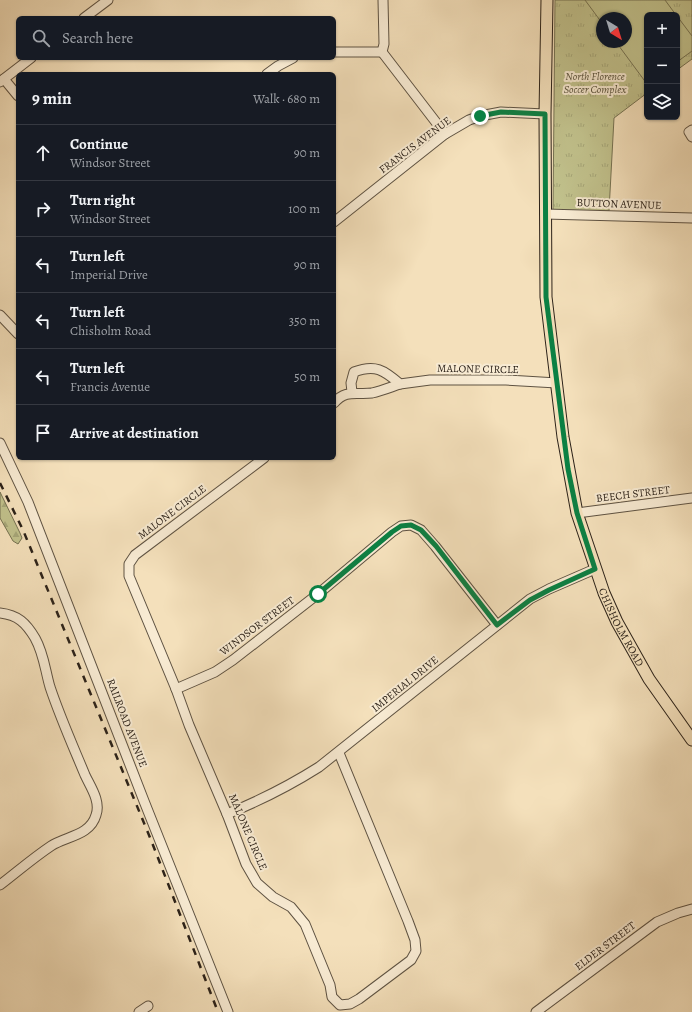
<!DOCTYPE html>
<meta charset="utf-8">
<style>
body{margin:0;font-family:Alegreya,serif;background:#20242c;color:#f1f3f6}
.controls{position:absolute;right:12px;top:12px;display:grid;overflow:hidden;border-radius:6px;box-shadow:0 1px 3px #0004}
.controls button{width:36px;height:36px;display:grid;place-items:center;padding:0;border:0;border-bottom:1px solid #363941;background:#171b24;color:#f1f3f6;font:20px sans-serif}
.compass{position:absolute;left:596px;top:12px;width:36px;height:36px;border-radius:50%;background:#171b24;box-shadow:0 1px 3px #0004;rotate:142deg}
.stop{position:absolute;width:12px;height:12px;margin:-9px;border:3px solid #0b8043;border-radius:50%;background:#fff}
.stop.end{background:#0b8043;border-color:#fff;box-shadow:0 1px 4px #0008}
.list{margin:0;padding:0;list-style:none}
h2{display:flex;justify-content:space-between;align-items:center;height:52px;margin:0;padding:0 16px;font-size:17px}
h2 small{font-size:13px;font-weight:400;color:#9ea1a6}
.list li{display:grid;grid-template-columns:26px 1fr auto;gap:12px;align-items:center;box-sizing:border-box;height:56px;padding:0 16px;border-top:1px solid #363941}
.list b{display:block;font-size:15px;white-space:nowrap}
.list p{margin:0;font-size:13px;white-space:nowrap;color:#9ea1a6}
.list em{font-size:13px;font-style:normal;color:#9ea1a6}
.icon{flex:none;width:22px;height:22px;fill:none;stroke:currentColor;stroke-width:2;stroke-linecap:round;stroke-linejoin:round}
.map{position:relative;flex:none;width:692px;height:1012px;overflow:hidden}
.search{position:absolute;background:#171b24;box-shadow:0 1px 3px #0004;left:16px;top:16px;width:320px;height:44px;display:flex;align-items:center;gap:10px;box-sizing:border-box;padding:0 14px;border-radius:6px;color:#9ea1a6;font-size:15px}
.panel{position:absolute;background:#171b24;box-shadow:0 1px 3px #0004;left:16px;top:72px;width:320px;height:388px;border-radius:6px}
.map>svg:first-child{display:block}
</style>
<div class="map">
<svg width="692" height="1012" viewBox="0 0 692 1012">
<defs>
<pattern id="grass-tufts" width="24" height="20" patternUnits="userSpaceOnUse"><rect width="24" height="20" fill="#c1c18c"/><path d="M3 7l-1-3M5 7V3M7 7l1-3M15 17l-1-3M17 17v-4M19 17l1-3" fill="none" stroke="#a6a678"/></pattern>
<pattern id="forest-firs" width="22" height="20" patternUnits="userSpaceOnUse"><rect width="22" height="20" fill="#c1c18c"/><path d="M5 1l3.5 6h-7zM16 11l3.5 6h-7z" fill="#a6a678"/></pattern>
</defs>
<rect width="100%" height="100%" fill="#f4e0bb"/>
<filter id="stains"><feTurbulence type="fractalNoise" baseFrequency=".005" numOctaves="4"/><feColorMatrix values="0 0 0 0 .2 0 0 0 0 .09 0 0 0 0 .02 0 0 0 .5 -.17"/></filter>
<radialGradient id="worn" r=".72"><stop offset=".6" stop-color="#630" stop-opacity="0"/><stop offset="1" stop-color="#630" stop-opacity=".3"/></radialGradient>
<path fill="url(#grass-tufts)" stroke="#767252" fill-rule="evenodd" d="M 555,0 L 692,0 L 692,59 L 677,70 L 677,15 L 647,15 L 647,93 L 614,118 L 609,211 L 553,210 ZM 602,18 L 626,18 L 626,42 L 602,42 Z"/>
<path fill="url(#forest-firs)" stroke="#767252" d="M 0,492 L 20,533 L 22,538 L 18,544 L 13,541 L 0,518 Z"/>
<g fill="#c1c18c" stroke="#767252">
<path d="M 585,0 L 665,0 L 676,15 L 647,15 L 647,84 L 616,42 L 626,42 L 626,18 L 602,18 L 602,23 Z"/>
<path d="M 677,16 L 692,36 L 692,51 L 677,62 Z"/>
</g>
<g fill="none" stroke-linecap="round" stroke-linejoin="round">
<defs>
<g id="minor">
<path d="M 383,0 L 384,44 L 382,52 L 445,134"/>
<path d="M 84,18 L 108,0"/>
<path d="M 334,52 L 382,52"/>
<path d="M 267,74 L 278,66 L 293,58"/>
<path d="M 4,79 L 18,96"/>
<path d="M 0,82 L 31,58"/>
<path d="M 692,130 L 689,132 L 692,137"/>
<path d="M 545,214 L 692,218"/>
<path d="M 334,222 L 445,134 L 469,120 L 480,116 L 501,112 L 545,114"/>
<path d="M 0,315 L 18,334"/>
<path d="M 352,392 L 351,383 L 354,372 C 375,364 384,370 400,384 L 430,380 L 506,380 L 557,383"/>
<path d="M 334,403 C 346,389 356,395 372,393 C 381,391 391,387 400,384"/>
<path d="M 0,443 L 28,502 L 144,801 L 228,1012"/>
<path d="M 264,458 L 135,555 L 129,564 L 129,576 L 176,689 L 189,725 L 227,814 L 246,864 L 257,883 L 273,897 L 291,907 L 305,924 L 330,985 L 332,997 L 340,1005 L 350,1004 L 359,999 L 411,960 L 416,951 L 415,940 L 408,921 L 339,753"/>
<path d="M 577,513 L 692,498"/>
<path d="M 0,613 C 18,615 26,623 35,638 C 44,654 45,670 50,687 C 60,717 73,746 85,775 C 90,786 101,801 96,815 C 90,836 66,836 51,846 C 33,858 17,872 0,885"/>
<path d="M 176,689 L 215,672 L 233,660 L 318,594 L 392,532 L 401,526 L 411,525 L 421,530 L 435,546 L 497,625"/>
<path d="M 227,814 C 259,801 289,786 319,767 L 530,599 L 549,589 L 595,569"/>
<path d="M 139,1012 L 148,1006"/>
<path d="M 536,1012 L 657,922 L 678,913 L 692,909"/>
</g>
<g id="major">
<path id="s1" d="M 547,0 L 545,114 L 546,297 L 563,437 L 577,513 L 604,593 L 617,622 L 649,679 L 692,740"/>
</g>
</defs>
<use href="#minor" stroke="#5e5242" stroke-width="11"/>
<use href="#major" stroke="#2c2219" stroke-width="13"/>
<use href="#minor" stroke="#f8ebd3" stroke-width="9"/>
<use href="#major" stroke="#f4e0bb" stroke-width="11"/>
<path stroke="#2c2219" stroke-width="2.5" stroke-dasharray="7 7" stroke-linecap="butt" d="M 0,483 L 23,530 L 151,840 L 218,1012"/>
</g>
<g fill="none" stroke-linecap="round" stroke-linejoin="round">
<path stroke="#0b8043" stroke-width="5" d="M 318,594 L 392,532 L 401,526 L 411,525 L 421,530 L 436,546 L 497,625 L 530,600 L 549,590 L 595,569 L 577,513 L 568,469 L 546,297 L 545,114 L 501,112 L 480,116"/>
</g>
<g text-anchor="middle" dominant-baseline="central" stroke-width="4" stroke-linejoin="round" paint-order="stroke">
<g font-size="11" font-style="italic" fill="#59523c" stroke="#f8ebd3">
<text x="595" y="76">North Florence<tspan x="595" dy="13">Soccer Complex</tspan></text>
</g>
<g font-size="11" fill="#2c2219" stroke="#f8ebd3">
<text transform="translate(415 145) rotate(-37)">FRANCIS AVENUE</text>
<text transform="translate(619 204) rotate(2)">BUTTON AVENUE</text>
<text transform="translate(478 369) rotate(1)">MALONE CIRCLE</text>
<text transform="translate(633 494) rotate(-7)">BEECH STREET</text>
<text transform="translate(172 512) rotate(-37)">MALONE CIRCLE</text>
<text transform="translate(257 626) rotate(-37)">WINDSOR STREET</text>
<text stroke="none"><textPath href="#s1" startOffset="638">CHISHOLM ROAD</textPath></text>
<text transform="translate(405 684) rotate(-39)">IMPERIAL DRIVE</text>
<text transform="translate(127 723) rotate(69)">RAILROAD AVENUE</text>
<text transform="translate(248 832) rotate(67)">MALONE CIRCLE</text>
<text transform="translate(605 946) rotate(-37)">ELDER STREET</text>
</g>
</g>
<rect width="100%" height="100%" filter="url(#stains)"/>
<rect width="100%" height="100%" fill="url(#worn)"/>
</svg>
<div class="controls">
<button>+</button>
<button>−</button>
<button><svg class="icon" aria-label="layers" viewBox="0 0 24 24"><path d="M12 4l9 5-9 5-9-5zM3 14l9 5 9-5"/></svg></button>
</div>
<svg class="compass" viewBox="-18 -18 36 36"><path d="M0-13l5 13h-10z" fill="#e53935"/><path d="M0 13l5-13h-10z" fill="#9ea1a6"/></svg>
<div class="stop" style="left:318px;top:594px"></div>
<div class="stop end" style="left:480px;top:116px"></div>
<div class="search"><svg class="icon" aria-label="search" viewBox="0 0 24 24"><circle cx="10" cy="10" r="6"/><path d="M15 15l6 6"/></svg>Search here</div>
<section class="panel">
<h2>9 min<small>Walk · 680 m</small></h2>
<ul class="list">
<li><svg class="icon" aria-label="ahead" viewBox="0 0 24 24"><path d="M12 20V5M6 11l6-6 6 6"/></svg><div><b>Continue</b><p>Windsor Street</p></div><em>90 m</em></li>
<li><svg class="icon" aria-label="right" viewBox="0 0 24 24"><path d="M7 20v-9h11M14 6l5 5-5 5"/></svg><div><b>Turn right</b><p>Windsor Street</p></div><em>100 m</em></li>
<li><svg class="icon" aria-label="left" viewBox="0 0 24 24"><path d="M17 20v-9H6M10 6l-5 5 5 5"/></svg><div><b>Turn left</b><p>Imperial Drive</p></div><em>90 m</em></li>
<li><svg class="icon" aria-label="left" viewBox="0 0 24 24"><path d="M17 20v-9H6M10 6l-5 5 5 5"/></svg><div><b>Turn left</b><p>Chisholm Road</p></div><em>350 m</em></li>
<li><svg class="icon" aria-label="left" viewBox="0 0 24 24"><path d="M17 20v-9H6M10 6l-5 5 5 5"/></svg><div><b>Turn left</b><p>Francis Avenue</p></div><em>50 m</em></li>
<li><svg class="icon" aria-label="arrive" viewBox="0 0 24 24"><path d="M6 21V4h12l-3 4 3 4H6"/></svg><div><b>Arrive at destination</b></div></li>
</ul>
</section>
</div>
